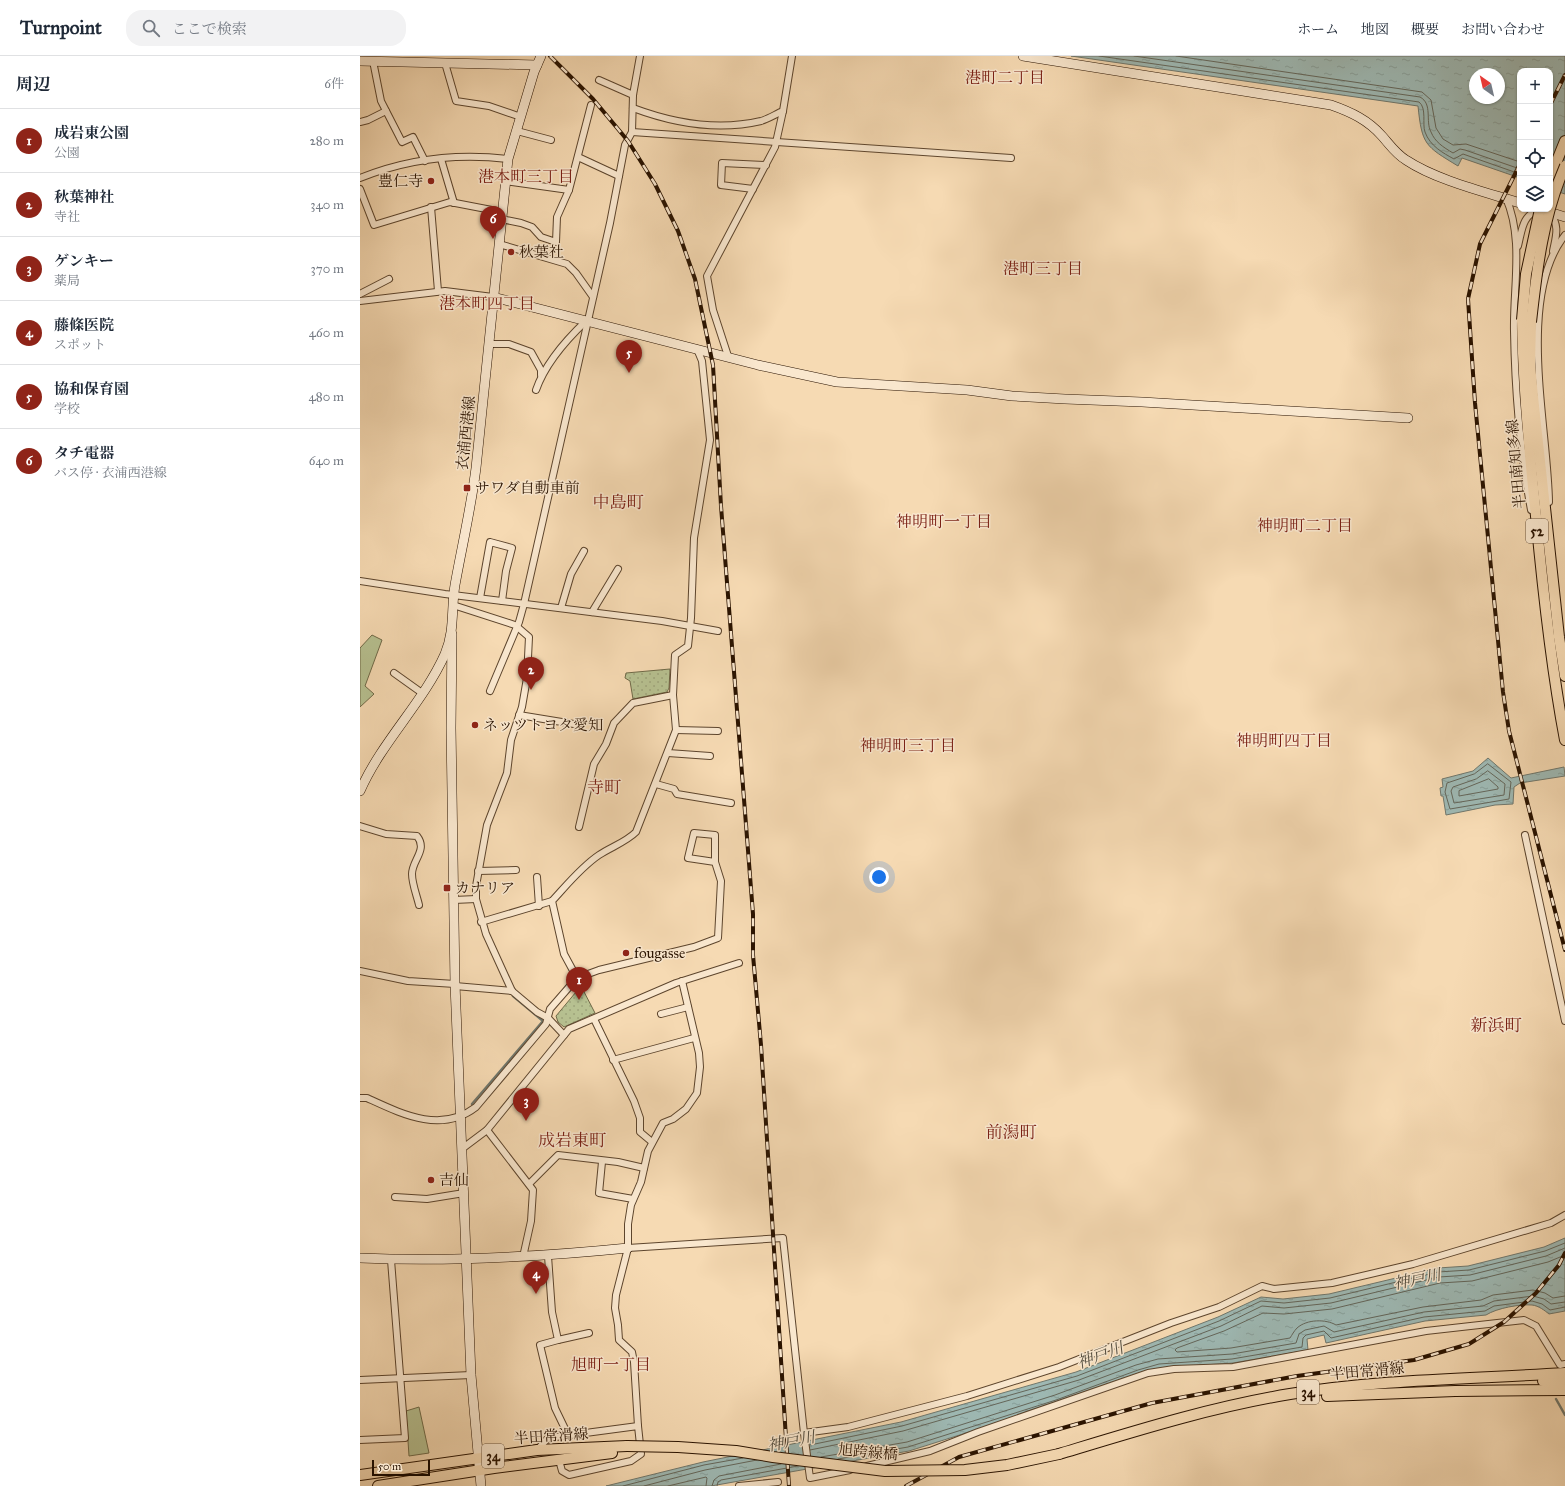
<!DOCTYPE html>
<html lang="ja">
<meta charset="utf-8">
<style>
body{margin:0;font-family:"IM FELL Great Primer","Noto Serif JP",serif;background:#f2f2f3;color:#1f2937}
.controls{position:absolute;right:12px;top:12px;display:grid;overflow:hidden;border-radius:8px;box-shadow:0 1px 3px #0004}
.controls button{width:36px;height:36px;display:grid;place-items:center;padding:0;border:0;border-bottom:1px solid #e0e1e3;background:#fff;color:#1f2937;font:20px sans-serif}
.compass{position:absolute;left:1109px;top:12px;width:36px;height:36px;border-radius:50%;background:#fff;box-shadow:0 1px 3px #0004;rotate:326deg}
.scale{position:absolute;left:12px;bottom:10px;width:58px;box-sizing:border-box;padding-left:4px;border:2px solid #2a1300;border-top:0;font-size:11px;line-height:14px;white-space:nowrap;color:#2a1300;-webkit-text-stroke:3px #f9e7ce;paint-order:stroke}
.you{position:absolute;left:519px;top:821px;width:14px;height:14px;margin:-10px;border:3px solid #fff;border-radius:50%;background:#1a73e8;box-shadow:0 0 0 6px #1a73e833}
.badge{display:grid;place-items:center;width:26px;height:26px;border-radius:50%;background:#8f2418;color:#fff;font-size:13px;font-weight:700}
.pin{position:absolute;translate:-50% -33px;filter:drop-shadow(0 1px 2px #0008)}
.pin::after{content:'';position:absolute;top:21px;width:14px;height:12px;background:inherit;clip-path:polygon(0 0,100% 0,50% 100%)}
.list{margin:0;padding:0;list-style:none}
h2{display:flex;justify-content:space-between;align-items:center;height:52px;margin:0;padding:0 16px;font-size:17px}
h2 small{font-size:13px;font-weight:400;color:#747a83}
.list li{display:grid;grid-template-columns:26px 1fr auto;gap:12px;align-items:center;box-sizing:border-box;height:64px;padding:0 16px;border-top:1px solid #e0e1e3}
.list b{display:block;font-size:15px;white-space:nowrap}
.list p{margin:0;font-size:13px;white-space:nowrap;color:#747a83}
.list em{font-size:13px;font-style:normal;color:#747a83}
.icon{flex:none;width:22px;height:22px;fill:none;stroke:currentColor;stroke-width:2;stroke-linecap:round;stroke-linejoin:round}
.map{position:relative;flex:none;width:1205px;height:1430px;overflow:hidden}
header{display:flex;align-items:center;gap:24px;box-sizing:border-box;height:56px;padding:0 20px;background:#fff;border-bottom:1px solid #e0e1e3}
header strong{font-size:19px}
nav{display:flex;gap:22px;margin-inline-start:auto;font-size:14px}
.search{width:280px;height:36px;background:#f2f2f3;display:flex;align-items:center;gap:10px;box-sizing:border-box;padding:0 14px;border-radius:16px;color:#747a83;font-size:15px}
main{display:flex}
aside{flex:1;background:#fff}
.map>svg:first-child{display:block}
</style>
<header>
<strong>Turnpoint</strong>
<div class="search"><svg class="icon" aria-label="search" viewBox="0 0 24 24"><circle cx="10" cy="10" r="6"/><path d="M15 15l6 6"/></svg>ここで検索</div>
<nav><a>ホーム</a><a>地図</a><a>概要</a><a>お問い合わせ</a></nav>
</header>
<main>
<aside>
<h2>周辺<small>6件</small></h2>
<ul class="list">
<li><span class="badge">1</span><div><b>成岩東公園</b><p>公園</p></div><em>280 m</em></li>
<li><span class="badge">2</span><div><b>秋葉神社</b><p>寺社</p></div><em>340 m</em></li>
<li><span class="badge">3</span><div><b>ゲンキー</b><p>薬局</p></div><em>370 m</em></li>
<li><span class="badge">4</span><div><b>藤條医院</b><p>スポット</p></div><em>460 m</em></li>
<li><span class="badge">5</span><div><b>協和保育園</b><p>学校</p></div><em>480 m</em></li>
<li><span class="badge">6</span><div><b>タチ電器</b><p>バス停 · 衣浦西港線</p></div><em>640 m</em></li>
</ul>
</aside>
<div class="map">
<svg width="1205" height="1430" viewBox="0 0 1205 1430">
<defs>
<pattern id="park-dots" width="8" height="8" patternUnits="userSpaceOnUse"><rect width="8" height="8" fill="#b7c191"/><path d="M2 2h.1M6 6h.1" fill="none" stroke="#9ea57b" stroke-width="1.8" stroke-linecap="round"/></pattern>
<pattern id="water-ripples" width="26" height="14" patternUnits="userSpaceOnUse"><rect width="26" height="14" fill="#9eb9b4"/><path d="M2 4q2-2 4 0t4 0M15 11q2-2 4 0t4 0" fill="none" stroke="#889e99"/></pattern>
</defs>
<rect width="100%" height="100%" fill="#f6dab3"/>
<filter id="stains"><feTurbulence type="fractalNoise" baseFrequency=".005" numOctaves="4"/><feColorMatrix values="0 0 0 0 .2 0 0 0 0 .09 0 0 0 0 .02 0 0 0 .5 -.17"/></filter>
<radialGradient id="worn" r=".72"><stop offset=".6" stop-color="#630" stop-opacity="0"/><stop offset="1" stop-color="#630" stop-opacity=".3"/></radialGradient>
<g fill="#b7c191" stroke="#706a48">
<path d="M 12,579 L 22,584 L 5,630 L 14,638 L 0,651 L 0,592 Z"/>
<path d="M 59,1351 L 69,1397 L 49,1400 L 46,1355 Z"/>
</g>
<g fill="url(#park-dots)" stroke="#706a48">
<path d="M 310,613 L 309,632 L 307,636 L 273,643 L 270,625 L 265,622 L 266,617 Z"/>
<path d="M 221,930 L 235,957 L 204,971 L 198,966 L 196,960 Z"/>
</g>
<g fill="url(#water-ripples)" stroke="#70776c" fill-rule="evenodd">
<path d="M 711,0 L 1205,0 L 1205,138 L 1190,133 L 1190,15 L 1160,15 L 1160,122 L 1102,102 L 1098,110 C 1065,90 1062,89 1058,50 ZM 1115,18 L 1139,18 L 1139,42 L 1115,42 Z"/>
<path d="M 1128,702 L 1151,722 L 1204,711 L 1205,720 L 1160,727 L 1154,731 L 1153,748 L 1135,749 L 1086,759 L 1083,740 L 1081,740 L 1080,732 L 1083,731 L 1082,723 L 1113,715 Z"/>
<path d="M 1205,1182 L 1205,1255 L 1189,1258 C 1184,1254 1179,1250 1172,1249 C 1160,1248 1137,1252 1126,1259 L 1065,1265 L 966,1287 L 964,1279 L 947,1283 L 948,1294 L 873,1307 L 800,1312 L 779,1317 L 625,1371 L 549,1395 L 351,1430 L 246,1430 L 343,1406 L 541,1366 L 716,1316 L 858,1261 L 901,1241 L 923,1243 L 969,1238 L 1078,1212 L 1108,1210 L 1184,1191 Z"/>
</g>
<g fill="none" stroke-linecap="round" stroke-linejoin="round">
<g stroke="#64665a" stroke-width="1">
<path d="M 739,0 L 1059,46 C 1067,52 1062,68 1065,76 C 1070,90 1083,97 1094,103 L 1103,98 L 1160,118"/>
<path d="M 774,0 L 1060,41 C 1073,48 1065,65 1071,76 C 1075,86 1083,91 1093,97 L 1100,93 L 1105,94 L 1160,113"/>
<path d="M 816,0 L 1062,36 L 1071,44 L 1076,72 L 1083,83 L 1093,89 L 1106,88 L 1160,106"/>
<path d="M 1128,708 L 1151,726 L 1149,743 L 1090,753 L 1085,736 L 1087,727 L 1114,718 Z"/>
<path d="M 1128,715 L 1145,728 L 1144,739 L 1094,747 L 1091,735 L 1093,731 L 1116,723 Z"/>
<path d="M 1129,723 L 1138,731 L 1138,733 L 1099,740 L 1099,735 Z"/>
<path d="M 1205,1199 L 1188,1206 L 1112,1225 L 1080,1227 L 972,1253 L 924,1258 L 903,1257 L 864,1275 L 817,1292 L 815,1294 L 817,1296 L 871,1292 L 930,1282 C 932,1279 934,1275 937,1272 C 947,1263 966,1263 976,1269 L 1063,1251 L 1121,1244 L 1133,1239 L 1173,1234 L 1185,1237 L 1193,1242 L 1205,1240"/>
<path d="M 450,1389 L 542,1370 L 717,1320 L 859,1265 L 901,1245 L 924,1247 L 970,1242 L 1078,1216 L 1109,1214 L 1185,1195 L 1205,1187"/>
<path d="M 450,1394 L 543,1375 L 719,1324 L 861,1270 L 902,1250 L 924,1252 L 971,1247 L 1079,1221 L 1110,1219 L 1186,1200 L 1205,1192"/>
<path d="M 461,1401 L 547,1386 L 695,1339 L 776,1309 L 798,1303 L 872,1298 L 936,1287 L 939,1278 L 945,1274 L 964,1270 L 974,1276 L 1064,1256 L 1123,1250 L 1134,1245 L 1173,1240 L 1184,1243 L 1191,1248 L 1205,1246"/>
<path d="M 478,1403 L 548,1391 L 696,1344 L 778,1314 L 799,1308 L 872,1303 L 942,1291 L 943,1282 L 946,1279 L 964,1275 L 971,1282 L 1064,1261 L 1125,1255 L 1134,1250 L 1172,1245 L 1182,1248 L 1190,1254 L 1205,1251"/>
<path d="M 263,1430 L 344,1409 L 383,1402"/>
<path d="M 284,1430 L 345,1414 L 397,1404"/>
<path d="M 308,1430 L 346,1421 L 347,1422 L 346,1430"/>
<path d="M 352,1430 L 354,1424 L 359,1420 L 421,1408"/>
<path d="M 357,1430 L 358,1426 L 361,1424 L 438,1410"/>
</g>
<g stroke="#70776c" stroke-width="2.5">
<path d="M 112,1048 L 183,965 L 153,940"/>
<path d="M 1196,1343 L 1205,1359"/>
</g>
<defs>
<g id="street">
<path d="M 13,5 L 21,45 L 42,86 L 53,81 L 65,105"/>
<path d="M 85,7 L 96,45 L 129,50 L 161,61"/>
<path d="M 239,24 L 273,39"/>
<path d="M 273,52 C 313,67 358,75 401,65 C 408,63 416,58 423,55"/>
<path d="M 0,66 L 8,64 L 26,55"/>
<path d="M 157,75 L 191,84"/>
<path d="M 272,76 L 651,102"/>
<path d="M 218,101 L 259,120"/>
<path d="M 81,103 L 94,147"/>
<path d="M 0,122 C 47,103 98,97 148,103"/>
<path d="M 145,125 L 209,134"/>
<path d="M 0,133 L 14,169 L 90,146 L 142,156"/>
<path d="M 393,133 L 361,129 L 362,107 L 406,109"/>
<path d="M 1146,142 C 1164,183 1153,231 1154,275 C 1155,335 1160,395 1171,454"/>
<path d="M 71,151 L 78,235"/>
<path d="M 1190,157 C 1200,170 1196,180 1193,195"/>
<path d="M 141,163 L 161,167 L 172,171 L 181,181 L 196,186 L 197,161 L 209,134 L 231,49"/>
<path d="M 139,188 L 207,208 L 216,217 L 233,241"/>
<path d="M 1158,190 C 1162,174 1162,159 1180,153"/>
<path d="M 0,238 L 29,223"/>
<path d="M 0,245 L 85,235 L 133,241"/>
<path d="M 129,288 L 149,288 L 171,296 L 181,314 L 181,319"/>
<path d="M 368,300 L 353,254 L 347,220 L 415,91 L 423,55 L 432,0"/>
<path d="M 176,334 C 185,308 206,284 226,265"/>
<path d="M 1189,446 C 1188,371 1156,241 1205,179"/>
<path d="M 0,525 L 85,538 L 302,565 L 358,575"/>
<path d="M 120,542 L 130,486 L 152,492 L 146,515 L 142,545"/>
<path d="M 93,549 L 155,569 L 169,581 L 167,622 L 162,651 L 151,684 L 147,717 L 127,769 L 116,830 L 116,843 L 126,878 L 152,935 L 177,956 L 188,962 L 204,979"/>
<path d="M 201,552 L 211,518 L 224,495"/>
<path d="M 232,556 L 258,513"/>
<path d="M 34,617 L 62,637"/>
<path d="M 130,635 L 159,566 L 164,548 L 250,167 L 265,89 L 272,76 L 273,39 L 280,0"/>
<path d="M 159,659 L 220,669"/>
<path d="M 316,674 L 358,675"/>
<path d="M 308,697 L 350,700"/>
<path d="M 296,728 L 314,733 L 317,738 L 371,747"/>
<path d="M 0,770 L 26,778 L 57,780 C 68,794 52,804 52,818 C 52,828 57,840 59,849"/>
<path d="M 219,771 L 234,708 L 246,688 L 254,667 L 273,647 L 313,639"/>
<path d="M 1165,779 L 1205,965"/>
<path d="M 118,815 L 156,814"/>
<path d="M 177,821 L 179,850"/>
<path d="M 94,844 L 116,843"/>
<path d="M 121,866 L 192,845"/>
<path d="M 0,915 L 48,925 L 95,928"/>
<path d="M 217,922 L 204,898 L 192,845 C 206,830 221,811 239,799 C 251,791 266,786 276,776 L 316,674 L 313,639 L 315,599 L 328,590 L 331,562 L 334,482 L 350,384 L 342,305 L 337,293"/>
<path d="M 95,930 L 152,935"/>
<path d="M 301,958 L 328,951"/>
<path d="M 234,963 L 274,1045 L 280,1062 L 280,1076 L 292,1086"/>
<path d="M 253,1004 L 334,982"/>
<path d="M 0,1042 L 7,1042 C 42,1058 81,1078 116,1051 L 186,968 L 190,953 L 217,922 L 239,914 L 334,891 L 358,882 L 361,825 L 355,806 L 355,779 L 334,777 L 328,802 L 355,806"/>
<path d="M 127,1074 L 173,1134 L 171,1165 L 163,1201"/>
<path d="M 103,1092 L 127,1074 L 209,973 L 316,927 L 379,907"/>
<path d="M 242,1106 L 239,1137 L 273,1143"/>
<path d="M 169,1128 L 198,1099 L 258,1106 L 284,1112"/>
<path d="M 35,1141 L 67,1143 L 104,1137"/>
<path d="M 268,1192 L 423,1182 L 444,1377 L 488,1371 L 607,1340 L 699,1311 L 811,1267 L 859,1251 L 902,1230 L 914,1233 L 972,1227 L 1053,1208 L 1191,1167 L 1205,1159"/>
<path d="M 188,1200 L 192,1256 L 198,1284 L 180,1289 L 195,1352 L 208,1379"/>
<path d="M 198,1284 L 229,1277"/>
<path d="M 0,1324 L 111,1319"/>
<path d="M 278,1370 L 274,1306 L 272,1296 L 259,1284 L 258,1269 L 255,1252 L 256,1239 L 268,1192 L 268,1168 L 271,1149 L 281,1126 L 288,1095 L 303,1067 L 313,1063 L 326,1053 L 337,1037 L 340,1011 L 339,997 L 322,925"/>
<path d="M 444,1377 L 450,1422 L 490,1414"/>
<path d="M 0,1384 L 45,1382 L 31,1204"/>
<path d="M 177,1394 L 188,1382 L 278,1370 L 281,1398 L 271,1405 L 209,1419 L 202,1415 L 199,1404"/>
<path d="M 507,1410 L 570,1395 L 618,1376 L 788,1317 L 814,1313 L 873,1311 L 1066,1275 L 1164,1264 L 1176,1270 L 1200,1309 L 1205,1308"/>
<path d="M 379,1430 L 418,1426"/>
</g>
<g id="secondary">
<path d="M 663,0 L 971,49 C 991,56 1008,64 1022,80 C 1030,89 1036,98 1046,104 C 1076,124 1125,136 1160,147"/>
<path d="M 0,5 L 177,9"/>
<path d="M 1183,154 L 1205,161"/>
<path d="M 133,241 L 398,309 L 477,326 L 607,334 L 652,340 L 705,343 L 782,346 L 1048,362"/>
<path d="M 92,578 L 91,672 L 95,928 L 111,1319 L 121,1430"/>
<path d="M 0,735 C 22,685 63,647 85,598 C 95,575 91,552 95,529 C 102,490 111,452 116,412 L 148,103 L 174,16 L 181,0"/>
<path d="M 0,1202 C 90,1206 178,1201 268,1192"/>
</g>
<g id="primary">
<path d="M 1190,122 L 1205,85"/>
<path d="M 1162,264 C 1163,329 1169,394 1176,460 C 1183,535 1191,610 1205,684"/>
<path d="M 1171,266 L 1170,308 L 1173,341 L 1199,581 L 1205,620"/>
<path d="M 1183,1325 L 1205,1325"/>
<path d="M 967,1340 L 1095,1335 L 1205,1334"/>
<path d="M 699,1398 C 775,1375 851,1351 930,1338 C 1021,1323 1114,1323 1205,1317"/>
<path d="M 0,1419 L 177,1394 L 267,1390"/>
<path d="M 18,1430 L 134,1412 L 252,1397"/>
</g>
</defs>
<use href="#street" stroke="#5d452d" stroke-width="8"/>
<use href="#secondary" stroke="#2a1300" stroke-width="10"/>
<use href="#primary" stroke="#2a1300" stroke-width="12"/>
<use href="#street" stroke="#f9e7ce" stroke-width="6"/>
<use href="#secondary" stroke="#f9e7ce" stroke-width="9"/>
<use href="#primary" stroke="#f6dab3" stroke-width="10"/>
<defs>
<g id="rail">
<path d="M 190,0 L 233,43 L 268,85 L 295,128 L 318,175 L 335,223 L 353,309 L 361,450 L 393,858 L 393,899 L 401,989 L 429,1430"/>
<path d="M 1190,49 L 1205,19"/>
<path d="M 1160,108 L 1120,188 L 1108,243 L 1115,347 L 1143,636 L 1149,675 L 1205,894"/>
<path d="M 546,1430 L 599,1401 L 792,1347 L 937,1320 L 1054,1304 L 1109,1288 L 1144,1266 L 1176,1237 L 1199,1209 L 1205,1197"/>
</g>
</defs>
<use href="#rail" stroke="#2a1300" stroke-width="4"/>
<use href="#rail" stroke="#f9e7ce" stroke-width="2.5" stroke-dasharray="8" stroke-linecap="butt"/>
<defs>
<g id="primary-bridge">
<path d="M 1162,264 L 1166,218 L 1180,153"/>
<path d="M 1171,266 C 1177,212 1183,160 1205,110"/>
<path d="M 267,1390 L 318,1391 L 376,1395 L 413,1401 L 525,1415 L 605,1414 L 647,1409 L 699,1398"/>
</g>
</defs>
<use href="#primary-bridge" stroke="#2a1300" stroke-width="12" stroke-linecap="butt"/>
<use href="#primary-bridge" stroke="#f6dab3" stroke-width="10"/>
</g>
<g fill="#8f2418" stroke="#f9e7ce" stroke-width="1.5">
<circle cx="71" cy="125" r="4"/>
<circle cx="151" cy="196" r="4"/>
<rect x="103" y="428" width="8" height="8" rx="2"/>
<circle cx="115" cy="669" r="4"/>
<rect x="83" y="828" width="8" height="8" rx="2"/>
<circle cx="266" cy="897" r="4"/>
<circle cx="71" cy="1124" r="4"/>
</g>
<g text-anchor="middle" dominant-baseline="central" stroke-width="3" stroke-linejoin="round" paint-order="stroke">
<g fill="#f9e7ce" stroke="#68533e" stroke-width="1">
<rect x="1166" y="463" width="22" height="24" rx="3"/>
<rect x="937" y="1324" width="22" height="24" rx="3"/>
<rect x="122" y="1388" width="22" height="24" rx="3"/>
</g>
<g font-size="14" font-weight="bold" fill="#2a1300">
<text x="1177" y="475">52</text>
<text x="948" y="1336">34</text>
<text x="133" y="1400">34</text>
</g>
<g font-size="15" fill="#2a1300" stroke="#f9e7ce" text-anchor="start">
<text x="63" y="125" text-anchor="end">豊仁寺</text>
<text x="159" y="196">秋葉社</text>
<text x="115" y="432">サワダ自動車前</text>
<text x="123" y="669">ネッツトヨタ愛知</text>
<text x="95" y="832">カナリア</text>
<text x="274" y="897">fougasse</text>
<text x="79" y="1124">吉仙</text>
</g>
<g font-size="15" fill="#2a1300" stroke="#f9e7ce">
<text transform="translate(106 377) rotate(-84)">衣浦西港線</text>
<text transform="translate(1156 408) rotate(-95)">半田南知多線</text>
<text transform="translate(1007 1315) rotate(-5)">半田常滑線</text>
<text transform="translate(191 1380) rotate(-4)">半田常滑線</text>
<text transform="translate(508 1396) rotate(5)">旭跨線橋</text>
</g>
<g font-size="16" fill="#7a1f14" stroke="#f9e7ce">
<text x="645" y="21">港町二丁目</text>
<text x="166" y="120">港本町三丁目</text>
<text x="683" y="212">港町三丁目</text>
<text x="127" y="247">港本町四丁目</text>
<text x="584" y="465">神明町一丁目</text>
<text x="945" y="469">神明町二丁目</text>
<text x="924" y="684">神明町四丁目</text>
<text x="548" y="689">神明町三丁目</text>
<text x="251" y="1308">旭町一丁目</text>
</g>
<g font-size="16" font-style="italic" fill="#534d3f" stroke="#f9e7ce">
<text transform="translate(1057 1223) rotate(-12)">神戸川</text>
<text transform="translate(740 1299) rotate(-20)">神戸川</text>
<text transform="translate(431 1385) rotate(-11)">神戸川</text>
</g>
<g font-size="17" fill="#7a1f14" stroke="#f9e7ce">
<text x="258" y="446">中島町</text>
<text x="244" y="731">寺町</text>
<text x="1136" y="969">新浜町</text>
<text x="651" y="1076">前潟町</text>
<text x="212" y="1084">成岩東町</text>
</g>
</g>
<rect width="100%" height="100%" filter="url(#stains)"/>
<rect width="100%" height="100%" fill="url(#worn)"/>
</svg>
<div class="controls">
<button>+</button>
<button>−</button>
<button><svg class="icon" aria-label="locate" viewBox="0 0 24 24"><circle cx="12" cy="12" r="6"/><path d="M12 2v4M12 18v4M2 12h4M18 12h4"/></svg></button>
<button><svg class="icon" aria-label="layers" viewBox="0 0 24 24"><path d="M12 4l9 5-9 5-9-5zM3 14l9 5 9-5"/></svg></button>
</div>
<svg class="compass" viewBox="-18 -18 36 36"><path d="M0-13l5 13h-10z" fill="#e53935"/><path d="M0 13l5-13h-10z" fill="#747a83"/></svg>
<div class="scale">50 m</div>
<div class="you"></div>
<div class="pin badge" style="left:219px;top:944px">1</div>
<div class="pin badge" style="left:171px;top:634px">2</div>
<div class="pin badge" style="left:166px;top:1065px">3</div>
<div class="pin badge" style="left:176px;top:1238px">4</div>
<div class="pin badge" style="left:269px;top:317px">5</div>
<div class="pin badge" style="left:133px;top:183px">6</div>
</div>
</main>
